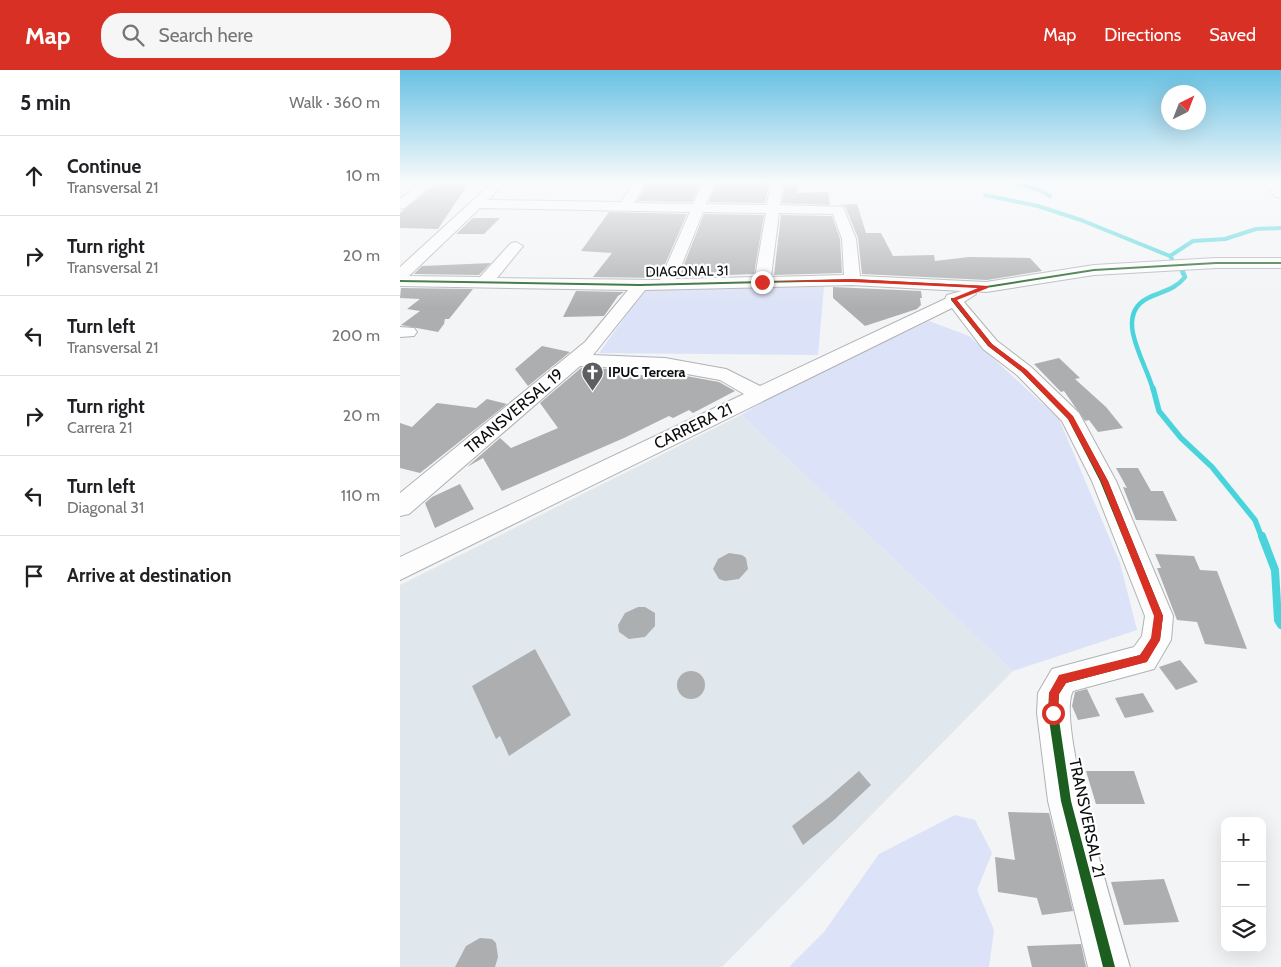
<!DOCTYPE html>
<meta charset="utf-8">
<style>
body{margin:0;font-family:Cabin,sans-serif;background:#f6f6f6;color:#202124}
.controls{position:absolute;right:15px;bottom:15px;display:grid;overflow:hidden;border-radius:10px;box-shadow:0 5px 20px #0002}
.controls button{width:45px;height:45px;display:grid;place-items:center;padding:0;border:0;border-bottom:1px solid #e0e0e0;background:#fff;color:#202124;font:25px sans-serif}
.compass{position:absolute;left:761px;top:15px;width:45px;height:45px;border-radius:50%;background:#fff;box-shadow:0 5px 20px #0002;rotate:42deg}
.stop{position:absolute;width:15px;height:15px;margin:-11px;border:4px solid #d93025;border-radius:50%;background:#fff}
.stop.end{background:#d93025;border-color:#fff;box-shadow:0 1px 5px #0008}
.list{margin:0;padding:0;list-style:none}
h2{display:flex;justify-content:space-between;align-items:center;height:65px;margin:0;padding:0 20px;font-size:21px}
h2 small{font-size:16px;font-weight:400;color:#757577}
.list li{display:grid;grid-template-columns:32px 1fr auto;gap:15px;align-items:center;box-sizing:border-box;height:80px;padding:0 20px;border-top:1px solid #e0e0e0}
.list b{display:block;font-size:19px;white-space:nowrap}
.list p{margin:0;font-size:16px;white-space:nowrap;color:#757577}
.list em{font-size:16px;font-style:normal;color:#757577}
.icon{flex:none;width:28px;height:28px;fill:none;stroke:currentColor;stroke-width:2;stroke-linecap:round;stroke-linejoin:round}
.map{position:relative;flex:none;width:881px;height:897px;overflow:hidden}
header{display:flex;align-items:center;gap:30px;box-sizing:border-box;height:70px;padding:0 25px;background:#d93025;color:#fff}
header strong{font-size:24px}
nav{display:flex;gap:28px;margin-inline-start:auto;font-size:18px}
.search{width:350px;height:45px;background:#f6f6f6;display:flex;align-items:center;gap:12px;box-sizing:border-box;padding:0 18px;border-radius:20px;color:#757577;font-size:19px}
main{display:flex}
aside{flex:1;background:#fff}
.map>svg:first-child{display:block}
</style>
<header>
<strong>Map</strong>
<div class="search"><svg class="icon" aria-label="search" viewBox="0 0 24 24"><circle cx="10" cy="10" r="6"/><path d="M15 15l6 6"/></svg>Search here</div>
<nav><a>Map</a><a>Directions</a><a>Saved</a></nav>
</header>
<main>
<aside>
<h2>5 min<small>Walk · 360 m</small></h2>
<ul class="list">
<li><svg class="icon" aria-label="ahead" viewBox="0 0 24 24"><path d="M12 20V5M6 11l6-6 6 6"/></svg><div><b>Continue</b><p>Transversal 21</p></div><em>10 m</em></li>
<li><svg class="icon" aria-label="right" viewBox="0 0 24 24"><path d="M7 20v-9h11M14 6l5 5-5 5"/></svg><div><b>Turn right</b><p>Transversal 21</p></div><em>20 m</em></li>
<li><svg class="icon" aria-label="left" viewBox="0 0 24 24"><path d="M17 20v-9H6M10 6l-5 5 5 5"/></svg><div><b>Turn left</b><p>Transversal 21</p></div><em>200 m</em></li>
<li><svg class="icon" aria-label="right" viewBox="0 0 24 24"><path d="M7 20v-9h11M14 6l5 5-5 5"/></svg><div><b>Turn right</b><p>Carrera 21</p></div><em>20 m</em></li>
<li><svg class="icon" aria-label="left" viewBox="0 0 24 24"><path d="M17 20v-9H6M10 6l-5 5 5 5"/></svg><div><b>Turn left</b><p>Diagonal 31</p></div><em>110 m</em></li>
<li><svg class="icon" aria-label="arrive" viewBox="0 0 24 24"><path d="M6 21V4h12l-3 4 3 4H6"/></svg><div><b>Arrive at destination</b></div></li>
</ul>
</aside>
<div class="map">
<svg width="881" height="897" viewBox="0 0 881 897">
<rect width="100%" height="100%" fill="#f2f4f6"/>
<path fill="#e1e8ed" d="M 341,345 L 613,601 L 322,897 L 0,897 L 0,515 Z"/>
<g fill="#dce2f7">
<path d="M 424,217 L 418,285 L 199,283 L 246,218 Z"/>
<path d="M 529,251 L 569,266 L 659,349 L 720,493 L 737,560 L 613,601 L 341,345 L 392,315 Z"/>
<path d="M 555,745 L 575,750 L 592,783 L 577,820 L 594,860 L 589,897 L 389,897 L 424,862 L 479,784 Z"/>
</g>
<g fill="none" stroke-linecap="round" stroke-linejoin="round">
<g stroke="#49d4dc" stroke-width="4">
<path d="M 612,112 L 639,120 L 650,126"/>
<path d="M 585,125 L 638,136 L 681,150 L 770,186"/>
<path d="M 772,189 L 770,186 L 793,171 L 825,169 L 856,159 L 881,158"/>
<path d="M 782,201 L 783,204"/>
</g>
<path stroke="#49d4dc" stroke-width="4.5" d="M 753,320 C 747,293 712,246 748,228 C 762,221 775,220 785,207 L 783,202"/>
<path stroke="#49d4dc" stroke-width="5.5" d="M 753,318 L 759,341 L 781,368 L 812,397 L 855,450 L 862,468"/>
<path stroke="#49d4dc" stroke-width="8" d="M 862,466 L 875,500 L 878,550 L 881,555"/>
</g>
<g fill="#adaeaf">
<path d="M 248,112 L 301,112 L 292,132 L 237,131 Z"/>
<path d="M 317,112 L 369,112 L 365,133 L 309,132 Z"/>
<path d="M 385,112 L 399,112 L 397,123 L 428,122 L 430,135 L 382,133 Z"/>
<path d="M 36,114 L 68,114 L 38,159 L 0,158 L 0,143 Z"/>
<path d="M 457,134 L 466,163 L 481,163 L 493,186 L 534,185 L 535,191 L 569,187 L 630,188 L 642,201 L 587,210 L 462,204 L 458,168 L 445,136 L 438,135 Z"/>
<path d="M 209,142 L 287,144 L 259,208 L 193,207 L 212,183 L 181,181 Z"/>
<path d="M 304,144 L 364,145 L 354,204 L 279,207 Z"/>
<path d="M 381,145 L 432,146 L 440,169 L 442,203 L 374,205 Z"/>
<path d="M 73,148 L 100,148 L 84,164 L 56,164 Z"/>
<path d="M 91,193 L 79,205 L 14,204 L 22,196 Z"/>
<path d="M 433,217 L 521,221 L 522,228 L 520,228 L 521,235 L 517,239 L 465,256 L 433,228 Z"/>
<path d="M 1,218 L 73,219 L 49,249 L 45,249 L 44,254 L 38,262 L 1,255 L 20,241 L 7,239 L 20,229 L 0,228 Z"/>
<path d="M 176,221 L 224,222 L 218,226 L 204,246 L 163,247 Z"/>
<path d="M 142,276 L 170,282 L 128,316 L 115,299 Z"/>
<path d="M 659,288 L 680,308 L 675,309 L 706,337 L 723,358 L 698,362 L 689,350 L 685,351 L 664,321 L 661,322 L 634,294 Z"/>
<path d="M 181,298 L 210,299 L 246,306 L 253,301 L 270,306 L 275,304 L 319,312 L 335,321 L 293,343 L 289,340 L 273,348 L 269,346 L 224,368 L 102,421 L 83,388 L 67,397 L 100,368 L 111,378 L 158,358 L 140,333 Z"/>
<path d="M 87,329 L 107,334 L 20,403 L 0,398 L 0,353 L 12,357 L 37,333 L 76,338 Z"/>
<path d="M 716,398 L 738,398 L 751,421 L 763,421 L 777,451 L 736,450 L 723,417 L 727,418 Z"/>
<path d="M 60,414 L 74,439 L 35,458 L 25,433 L 32,427 Z"/>
<path d="M 329,483 L 342,485 L 346,488 L 348,499 L 339,509 L 325,511 L 319,509 L 313,499 L 318,489 Z"/>
<path d="M 755,484 L 794,486 L 800,500 L 817,501 L 847,579 L 805,574 L 797,552 L 777,550 L 757,498 L 761,498 Z"/>
<path d="M 238,537 L 245,537 L 255,543 L 255,556 L 245,567 L 229,569 L 219,562 L 218,555 L 225,543 Z"/>
<path d="M 135,579 L 171,645 L 109,686 L 100,666 L 96,669 L 72,616 Z"/>
<path d="M 780,590 L 798,612 L 776,620 L 759,597 Z"/>
<circle cx="291" cy="615" r="14"/>
<path d="M 687,619 L 700,646 L 678,650 L 672,636 L 675,622 Z"/>
<path d="M 743,623 L 754,642 L 725,648 L 715,628 Z"/>
<path d="M 459,701 L 471,715 L 434,750 L 403,775 L 392,756 L 428,728 Z"/>
<path d="M 686,701 L 734,701 L 745,734 L 696,734 Z"/>
<path d="M 608,742 L 649,743 L 673,841 L 642,845 L 637,828 L 598,822 L 595,787 L 615,790 Z"/>
<path d="M 764,809 L 779,852 L 724,855 L 711,812 Z"/>
<path d="M 80,868 L 92,869 L 96,873 L 98,887 L 95,897 L 55,897 L 66,876 Z"/>
<path d="M 681,874 L 686,897 L 632,897 L 627,876 Z"/>
</g>
<g fill="none" stroke-linecap="round" stroke-linejoin="round">
<defs>
<g id="minor">
<path d="M 21,112 L 35,112 L 5,138 L 0,139 L 0,129 Z"/>
<path d="M 93,112 L 106,112 L 88,130 L 221,132 L 234,112 L 246,112 L 234,133 L 293,134 L 303,112 L 315,112 L 306,134 L 367,135 L 371,112 L 383,112 L 380,135 L 443,137 L 456,169 L 460,206 L 586,212 L 694,195 L 816,188 L 881,188 L 881,198 L 816,198 L 694,205 L 586,222 L 574,221 L 576,224 L 564,232 L 597,271 L 631,297 L 679,343 L 716,411 L 773,546 L 771,570 L 754,599 L 673,621 C 655,650 718,855 730,897 L 688,897 L 648,731 L 637,643 L 638,623 L 652,599 L 734,577 L 742,566 L 745,546 L 692,411 L 662,351 L 617,305 L 583,279 L 552,238 L 0,510 L 0,487 L 344,324 L 320,310 L 265,300 L 180,296 L 9,444 L 0,446 L 0,423 L 185,272 L 228,220 L 0,216 L 0,197 ZM 80,138 L 290,142 L 260,210 L 97,208 L 123,176 L 116,172 L 111,173 L 80,207 L 9,206 ZM 303,142 L 366,143 L 355,207 L 276,209 ZM 379,143 L 433,144 L 442,169 L 444,205 L 371,207 ZM 452,215 L 562,221 L 547,225 L 545,229 L 360,316 L 326,299 L 265,288 L 193,285 L 245,220 Z"/>
<path d="M 862,112 L 875,112 L 881,117 L 881,128 L 876,127 Z"/>
<path d="M 0,257 L 14,258 L 17,262 L 14,266 L 0,267 Z"/>
</g>
</defs>
<use href="#minor" stroke="#b1b2b3" stroke-width="2"/>
<use href="#minor" fill="#fdfdfe" fill-rule="evenodd"/>
<defs>
<g id="cycleway">
<path d="M 816,192 L 881,192 L 881,194 L 816,194 L 694,201 L 586,218 L 452,211 L 240,216 L 0,212 L 0,210 L 240,214 L 452,209 L 586,216 L 694,199 Z"/>
<path d="M 551,228 L 555,228 L 592,274 L 626,300 L 673,347 L 708,411 L 763,546 L 760,570 L 746,592 L 666,613 L 659,624 L 658,643 L 671,731 L 715,897 L 703,897 L 661,731 L 648,643 L 649,623 L 660,606 L 740,585 L 752,569 L 755,546 L 700,411 L 668,349 L 622,302 L 588,276 L 551,230 Z"/>
</g>
</defs>
<use href="#cycleway" stroke="#fff" stroke-width="3"/>
<use href="#cycleway" fill="#1b5e20" fill-rule="evenodd"/>
</g>
<linearGradient id="sky" x2="0" y2="1"><stop stop-color="#68c1e3"/><stop offset="0.47" stop-color="#f9fafb"/><stop offset="1" stop-color="#f9fafb" stop-opacity="0"/></linearGradient>
<rect width="881" height="238" fill="url(#sky)"/>
<path fill="#d93025" d="M 452,209 L 588,216 L 588,218 L 557,230 L 592,274 L 627,300 L 673,346 L 708,411 L 763,546 L 760,570 L 747,592 L 666,613 L 659,624 L 657,647 L 649,647 L 649,623 L 659,605 L 740,585 L 751,568 L 754,546 L 701,411 L 668,349 L 622,302 L 588,276 L 551,229 L 578,218 L 452,212 L 359,212 Z"/>
<defs>
<symbol id="church-pin" viewBox="-11 -11 22 30"><path d="M0 17L-7.5 6A9.5 9.5 0 1 1 7.5 6Z" fill="#5c5e5f" stroke="#fff"/><path d="M-1.2-6h2.4v3.5h3.3v2.4h-3.3V6h-2.4V-.1h-3.3v-2.4h3.3Z" fill="#fff"/></symbol>
</defs>
<g fill-rule="evenodd">
<use href="#church-pin" x="180" y="290" width="25" height="34"/>
</g>
<g text-anchor="middle" dominant-baseline="central" stroke-width="4.5" stroke-linejoin="round" paint-order="stroke">
<g font-size="14" fill="#0c0d0e" stroke="#fff">
<text transform="translate(287 201) rotate(-1)">DIAGONAL 31</text>
</g>
<g font-size="14" font-weight="bold" fill="#0c0d0e" stroke="#fff" text-anchor="start">
<text x="208" y="302">IPUC Tercera</text>
</g>
<g font-size="16" fill="#0c0d0e" stroke="#fff">
<text transform="translate(114 341) rotate(-40)">TRANSVERSAL 19</text>
<text transform="translate(293 356) rotate(-26)">CARRERA 21</text>
<text transform="translate(687 748) rotate(78)">TRANSVERSAL 21</text>
</g>
</g>
</svg>
<div class="controls">
<button>+</button>
<button>−</button>
<button><svg class="icon" aria-label="layers" viewBox="0 0 24 24"><path d="M12 4l9 5-9 5-9-5zM3 14l9 5 9-5"/></svg></button>
</div>
<svg class="compass" viewBox="-18 -18 36 36"><path d="M0-13l5 13h-10z" fill="#e53935"/><path d="M0 13l5-13h-10z" fill="#757577"/></svg>
<div class="stop" style="left:653px;top:643px"></div>
<div class="stop end" style="left:362px;top:212px"></div>
</div>
</main>
